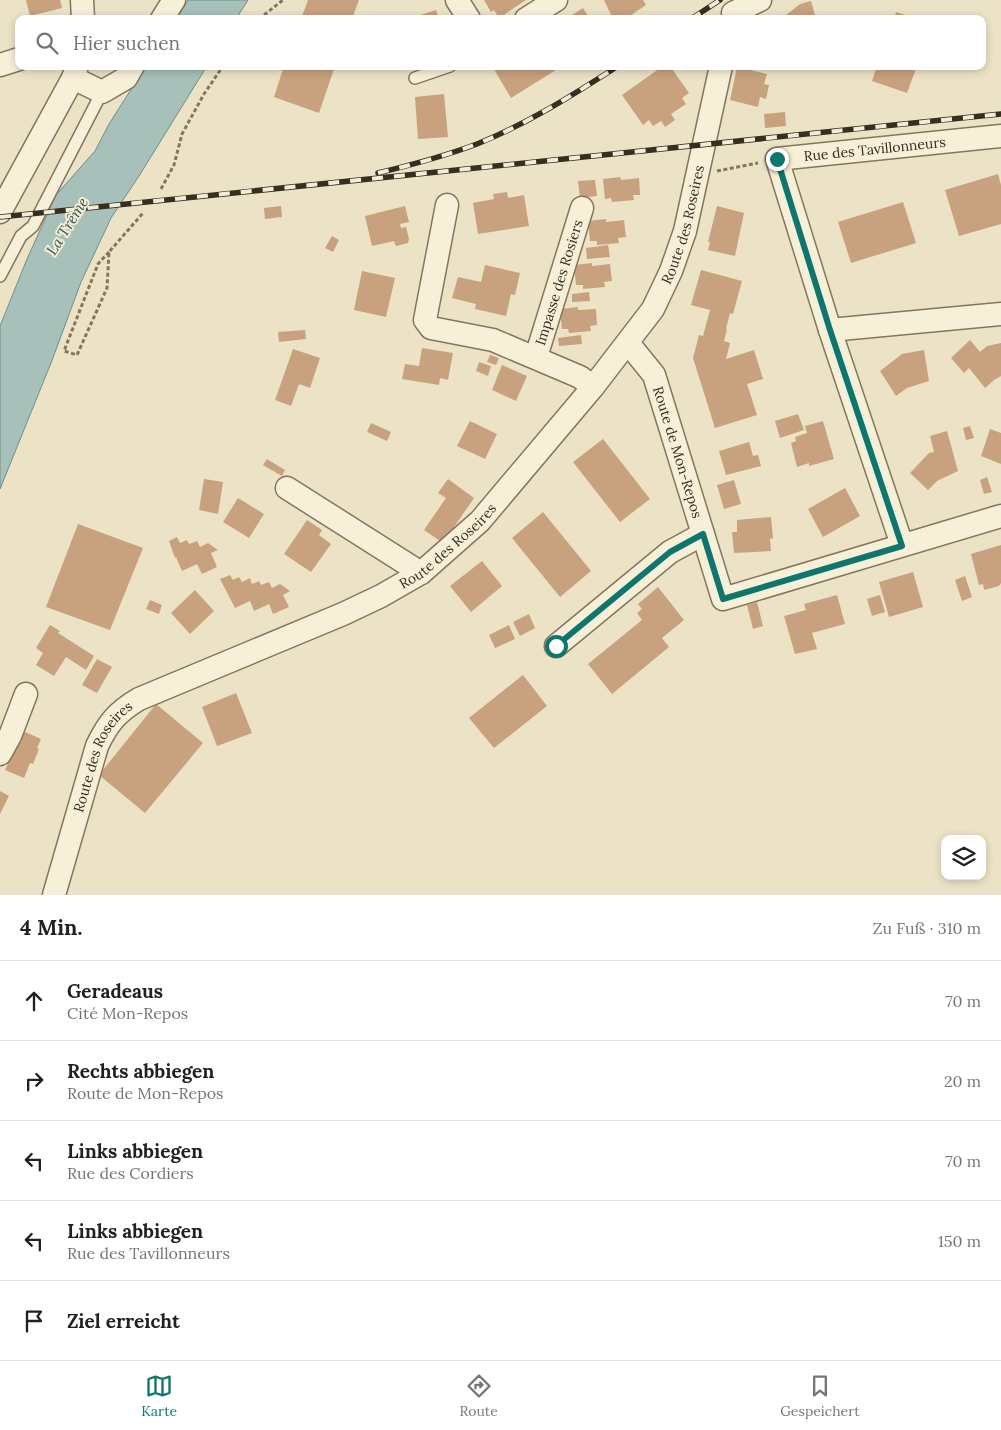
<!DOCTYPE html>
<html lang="de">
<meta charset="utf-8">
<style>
body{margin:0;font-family:Lora,serif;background:#f6f6f6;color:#202124}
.controls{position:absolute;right:15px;bottom:15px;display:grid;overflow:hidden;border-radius:10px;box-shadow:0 2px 8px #0003}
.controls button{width:45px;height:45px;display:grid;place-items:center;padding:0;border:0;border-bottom:1px solid #e0e0e0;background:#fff;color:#202124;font:25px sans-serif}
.stop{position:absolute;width:15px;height:15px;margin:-11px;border:4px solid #0f766e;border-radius:50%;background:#fff}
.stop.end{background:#0f766e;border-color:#fff;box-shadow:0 1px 5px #0008}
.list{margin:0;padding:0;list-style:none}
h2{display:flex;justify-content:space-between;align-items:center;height:65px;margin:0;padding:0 20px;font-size:21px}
h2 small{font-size:16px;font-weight:400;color:#757577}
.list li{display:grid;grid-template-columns:32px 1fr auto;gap:15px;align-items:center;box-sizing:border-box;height:80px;padding:0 20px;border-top:1px solid #e0e0e0}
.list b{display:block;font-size:19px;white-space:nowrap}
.list p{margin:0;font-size:16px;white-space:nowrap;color:#757577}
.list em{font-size:16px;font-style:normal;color:#757577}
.icon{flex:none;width:28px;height:28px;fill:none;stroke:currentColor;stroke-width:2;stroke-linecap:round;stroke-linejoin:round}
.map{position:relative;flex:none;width:1001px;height:895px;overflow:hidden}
.search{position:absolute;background:#fff;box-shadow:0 2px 8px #0003;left:15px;right:15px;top:15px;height:55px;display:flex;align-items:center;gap:12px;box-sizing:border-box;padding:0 18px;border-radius:10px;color:#757577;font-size:19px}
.sheet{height:465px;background:#fff}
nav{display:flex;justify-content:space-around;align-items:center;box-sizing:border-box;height:70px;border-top:1px solid #e0e0e0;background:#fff;font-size:14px;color:#757577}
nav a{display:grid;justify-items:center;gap:2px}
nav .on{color:#0f766e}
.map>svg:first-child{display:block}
</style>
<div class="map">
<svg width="1001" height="895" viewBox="0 0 1001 895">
<rect width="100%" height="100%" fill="#ece3c6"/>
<g fill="#a7c0ba" stroke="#6e8e88">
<path d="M 188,0 L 248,0 L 236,19 L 176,19 Z"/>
<path d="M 146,66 L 207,66 L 139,176 L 111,218 L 81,282 L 51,363 L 0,489 L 0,326 L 27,259 L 56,195 L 95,151 L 109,124 Z"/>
</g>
<g fill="#c8a17e">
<path d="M 26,0 L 60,0 L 62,8 L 30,16 Z"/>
<path d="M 308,0 L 359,0 L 352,19 L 301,19 Z"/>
<path d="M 484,0 L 526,0 L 499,18 L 494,10 L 491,12 Z"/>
<path d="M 604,0 L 643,0 L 646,5 L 625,19 L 613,19 Z"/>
<path d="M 811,1 L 816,19 L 781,19 L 800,4 Z"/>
<path d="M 583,8 L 590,19 L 566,19 Z"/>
<path d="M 436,10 L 439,19 L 411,19 L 411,18 Z"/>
<path d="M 896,12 L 915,18 L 915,19 L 894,19 Z"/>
<path d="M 284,66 L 335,66 L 319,113 L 274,97 Z"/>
<path d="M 492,66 L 554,66 L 556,70 L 511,98 Z"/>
<path d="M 663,66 L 670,66 L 689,93 L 682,98 L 686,104 L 671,114 L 675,120 L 665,127 L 661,121 L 653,126 L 649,120 L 643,125 L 622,95 Z"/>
<path d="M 877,66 L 917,66 L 907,93 L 872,81 Z"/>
<path d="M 737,67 L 767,74 L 764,84 L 769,85 L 766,99 L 760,97 L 758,107 L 730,100 Z"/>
<path d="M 444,94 L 448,137 L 418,139 L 415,97 Z"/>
<path d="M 785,112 L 786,126 L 765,128 L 764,114 Z"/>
<path d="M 998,174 L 1001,185 L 1001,224 L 959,236 L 945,190 Z"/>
<path d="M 620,177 L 621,180 L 639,178 L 640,195 L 633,195 L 634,200 L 612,202 L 611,198 L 605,199 L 603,179 Z"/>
<path d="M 595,180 L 597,196 L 580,198 L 578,181 Z"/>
<path d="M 507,192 L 508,198 L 524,195 L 529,226 L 478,234 L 473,203 L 494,199 L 493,194 Z"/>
<path d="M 903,202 L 916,243 L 851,263 L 838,222 Z"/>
<path d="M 281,206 L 282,217 L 265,219 L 264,208 Z"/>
<path d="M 405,206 L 409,222 L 400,224 L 401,228 L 406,227 L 409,239 L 408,243 L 396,246 L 394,241 L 372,246 L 365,216 Z"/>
<path d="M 717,206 L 744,213 L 735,256 L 708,250 L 710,242 L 708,242 Z"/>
<path d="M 606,219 L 606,222 L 624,220 L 626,237 L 618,238 L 619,243 L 597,245 L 597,241 L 590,241 L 588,221 Z"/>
<path d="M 332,236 L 339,240 L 333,252 L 325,248 Z"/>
<path d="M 608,245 L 610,257 L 587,259 L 586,248 Z"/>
<path d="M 592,263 L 592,266 L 610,264 L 612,281 L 604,282 L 605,287 L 583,289 L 583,285 L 576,285 L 574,265 Z"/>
<path d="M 485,265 L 520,273 L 515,295 L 511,294 L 506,316 L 475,309 L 476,304 L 452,298 L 458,277 L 481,282 Z"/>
<path d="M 701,270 L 742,281 L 733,314 L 730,313 L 726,329 L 727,329 L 724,341 L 730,343 L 726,359 L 754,350 L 763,379 L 747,384 L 757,415 L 715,428 L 693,358 L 699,335 L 703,336 L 710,310 L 691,305 Z"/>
<path d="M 362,271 L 395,278 L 386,317 L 354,310 Z"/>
<path d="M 589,292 L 590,301 L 572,302 L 572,294 Z"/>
<path d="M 578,307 L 578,310 L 596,309 L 597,325 L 590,326 L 591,331 L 569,333 L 568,329 L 562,329 L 560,309 Z"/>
<path d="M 305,330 L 306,339 L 279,342 L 278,332 Z"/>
<path d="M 581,335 L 582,344 L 559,346 L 558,338 Z"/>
<path d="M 970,340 L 980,352 L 987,346 L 1001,343 L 1001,376 L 994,380 L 985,388 L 969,368 L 964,373 L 951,358 Z"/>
<path d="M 422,348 L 453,353 L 448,380 L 440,378 L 439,385 L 402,379 L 405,364 L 419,366 Z"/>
<path d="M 293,349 L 320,358 L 310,388 L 299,384 L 291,406 L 275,400 Z"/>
<path d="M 924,350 L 929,381 L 907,388 L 896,396 L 880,371 L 902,354 Z"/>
<path d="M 490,355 L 499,358 L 496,365 L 487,362 Z"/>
<path d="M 479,362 L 491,366 L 488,376 L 476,371 Z"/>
<path d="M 502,365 L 527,376 L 516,401 L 492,390 Z"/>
<path d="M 798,414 L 804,430 L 780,438 L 775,421 Z"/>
<path d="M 470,421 L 497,434 L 485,459 L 457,446 Z"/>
<path d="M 823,421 L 834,459 L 809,466 L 809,463 L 797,467 L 791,443 L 796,441 L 795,437 L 807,433 L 805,426 Z"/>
<path d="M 371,423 L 391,432 L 387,441 L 367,432 Z"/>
<path d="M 970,426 L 974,438 L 966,440 L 963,428 Z"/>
<path d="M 990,429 L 1001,433 L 1001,464 L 981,456 Z"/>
<path d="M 947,431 L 958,471 L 937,481 L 928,490 L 910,473 L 929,453 L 934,452 L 930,436 Z"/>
<path d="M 603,439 L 650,499 L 620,522 L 573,462 Z"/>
<path d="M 749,442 L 753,456 L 758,455 L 761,466 L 726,475 L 719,451 Z"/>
<path d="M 267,459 L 285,470 L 282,476 L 263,465 Z"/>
<path d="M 987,477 L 992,492 L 984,494 L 980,480 Z"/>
<path d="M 204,479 L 223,482 L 218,514 L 199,510 Z"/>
<path d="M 448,479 L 474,498 L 443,543 L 424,530 L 446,498 L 438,493 Z"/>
<path d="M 734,480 L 741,504 L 724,509 L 717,485 Z"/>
<path d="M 845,488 L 860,516 L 823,537 L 808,509 Z"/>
<path d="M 238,498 L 264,514 L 249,538 L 223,522 Z"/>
<path d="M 543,512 L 591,571 L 560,597 L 512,538 Z"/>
<path d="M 771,517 L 773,538 L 770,539 L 771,551 L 734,553 L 732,532 L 737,532 L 737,520 Z"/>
<path d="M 307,520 L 322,530 L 319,535 L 331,544 L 311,572 L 284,554 Z"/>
<path d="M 78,524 L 143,548 L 110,630 L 46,607 Z"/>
<path d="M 177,537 L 180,543 L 187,540 L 189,544 L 197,541 L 200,547 L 208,543 L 218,550 L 211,553 L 217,567 L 202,574 L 197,564 L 182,571 L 176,557 L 175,558 L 169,541 Z"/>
<path d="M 1001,545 L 1001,583 L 999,586 L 984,590 L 983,584 L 979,585 L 971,554 Z"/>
<path d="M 482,561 L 502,586 L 471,612 L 450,586 Z"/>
<path d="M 913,572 L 923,607 L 889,617 L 879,582 Z"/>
<path d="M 230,575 L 233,580 L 239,577 L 242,582 L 250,578 L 252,584 L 259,581 L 261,585 L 269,582 L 272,588 L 280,584 L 290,591 L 283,595 L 289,607 L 273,614 L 269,604 L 254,611 L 250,601 L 235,608 L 220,579 Z"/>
<path d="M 965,576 L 972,597 L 962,601 L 955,580 Z"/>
<path d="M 658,587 L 684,620 L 662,638 L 669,647 L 612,694 L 588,664 L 642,620 L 637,613 L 642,609 L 638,604 Z"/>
<path d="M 195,590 L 214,611 L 190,634 L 171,613 Z"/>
<path d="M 837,595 L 845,624 L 812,633 L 817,649 L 795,654 L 784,616 L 806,610 L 804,604 Z"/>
<path d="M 880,595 L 885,612 L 872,616 L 867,599 Z"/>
<path d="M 150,600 L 162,605 L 159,614 L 146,609 Z"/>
<path d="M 757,602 L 763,626 L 753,629 L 747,605 Z"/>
<path d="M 529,614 L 535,628 L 520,636 L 513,622 Z"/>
<path d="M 50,625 L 60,631 L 58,633 L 94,656 L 86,670 L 66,657 L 54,676 L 36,665 L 43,653 L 36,648 Z"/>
<path d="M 509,625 L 515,639 L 495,648 L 489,635 Z"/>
<path d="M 97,659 L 112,667 L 97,693 L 82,685 Z"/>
<path d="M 523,675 L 547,706 L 494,748 L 469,718 Z"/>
<path d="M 236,693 L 252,733 L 217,746 L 202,707 Z"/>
<path d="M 156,704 L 203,743 L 145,813 L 99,775 Z"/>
<path d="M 23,731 L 41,739 L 37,748 L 39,749 L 33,764 L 30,763 L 24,778 L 5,770 Z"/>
<path d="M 0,791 L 9,796 L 0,814 Z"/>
</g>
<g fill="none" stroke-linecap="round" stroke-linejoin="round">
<defs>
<g id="service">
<path d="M 415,78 L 450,66"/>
<path d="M 0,276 L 21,236 L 33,226 L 102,92"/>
</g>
<g id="minor">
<path d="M 82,0 L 83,19"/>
<path d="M 457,0 L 469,19"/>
<path d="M 733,13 L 760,0"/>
<path d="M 162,19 L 174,0"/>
<path d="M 526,19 L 556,0"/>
<path d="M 0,65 L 19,59"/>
<path d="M 73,78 L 102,92 L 126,78 L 133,66"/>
<path d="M 447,205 L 425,320 L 431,328 L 493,340 L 580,377 L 593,387"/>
<path d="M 0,212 L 73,78 L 77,66"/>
<path d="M 830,330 L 1001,314"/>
<path id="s1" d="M 628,343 L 654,375 L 723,599 L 1001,516"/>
<path id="s2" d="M 536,357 L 582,208"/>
<path d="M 287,488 L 421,573"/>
<path id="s3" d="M 902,545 L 830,330 L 777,159 L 1001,136"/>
<path d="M 556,646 L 670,552 L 703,534"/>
<path d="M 0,754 L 10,736 L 26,694"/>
<path id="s4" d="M 54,895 L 97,746 C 108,723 117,712 139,699 L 343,614 L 381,596 L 421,573 L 480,521 L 593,387 L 653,309 L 671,271 L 685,231 L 721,66"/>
</g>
</defs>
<use href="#service" stroke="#86755d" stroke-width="14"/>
<use href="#minor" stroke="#86755d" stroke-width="25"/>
<g stroke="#86755d" stroke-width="3" stroke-dasharray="4 2.5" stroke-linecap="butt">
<path d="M 259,19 L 283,0"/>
<path d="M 717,171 L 758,163"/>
<path d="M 161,189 L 174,165 L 182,134 L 204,94 L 223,66"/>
<path d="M 109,252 L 98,264 L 64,351 L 77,355 L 107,288 L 109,252 L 143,213"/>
</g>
<use href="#service" stroke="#f7f0d9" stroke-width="11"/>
<use href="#minor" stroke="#f7f0d9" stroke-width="22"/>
<defs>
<g id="rail">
<path d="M 691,19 L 720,0"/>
<path d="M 378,173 C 411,165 445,156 477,144 C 527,124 573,95 618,66"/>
<path d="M 0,217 L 1001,114"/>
</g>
</defs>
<use href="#rail" stroke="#372d20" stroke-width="5.5"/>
<use href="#rail" stroke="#f4edd5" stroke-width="4" stroke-dasharray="11" stroke-linecap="butt"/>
</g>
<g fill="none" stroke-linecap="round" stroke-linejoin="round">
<path stroke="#0f766e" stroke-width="6" d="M 556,646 L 670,552 L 703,534 L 723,599 L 902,546 L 830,330 L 777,159"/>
</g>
<g text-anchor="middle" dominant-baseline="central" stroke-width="4" stroke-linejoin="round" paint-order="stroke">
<g font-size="14" fill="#372d20" stroke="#f4edd5">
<text stroke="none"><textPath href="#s3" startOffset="504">Rue des Tavillonneurs</textPath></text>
<text stroke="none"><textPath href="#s4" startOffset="971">Route des Roseires</textPath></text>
<text stroke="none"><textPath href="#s2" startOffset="78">Impasse des Rosiers</textPath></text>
<text stroke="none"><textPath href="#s1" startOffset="122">Route de Mon-Repos</textPath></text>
<text stroke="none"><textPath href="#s4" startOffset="566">Route des Roseires</textPath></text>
<text stroke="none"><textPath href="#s4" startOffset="148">Route des Roseires</textPath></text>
</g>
<g font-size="15" font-style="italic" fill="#305656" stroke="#f4edd5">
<text transform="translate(67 226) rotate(-58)">La Trême</text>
</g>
</g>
</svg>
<div class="controls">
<button><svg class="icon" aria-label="layers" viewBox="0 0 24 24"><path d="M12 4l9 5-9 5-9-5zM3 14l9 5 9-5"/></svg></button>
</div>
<div class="stop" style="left:556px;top:646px"></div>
<div class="stop end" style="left:777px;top:159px"></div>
<div class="search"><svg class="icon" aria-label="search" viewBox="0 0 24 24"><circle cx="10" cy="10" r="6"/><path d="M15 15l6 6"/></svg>Hier suchen</div>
</div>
<section class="sheet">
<h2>4 Min.<small>Zu Fuß · 310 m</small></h2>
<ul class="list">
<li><svg class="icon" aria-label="ahead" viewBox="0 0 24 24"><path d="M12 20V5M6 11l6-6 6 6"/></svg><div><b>Geradeaus</b><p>Cité Mon-Repos</p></div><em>70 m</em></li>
<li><svg class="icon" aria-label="right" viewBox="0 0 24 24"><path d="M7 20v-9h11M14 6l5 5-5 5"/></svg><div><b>Rechts abbiegen</b><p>Route de Mon-Repos</p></div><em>20 m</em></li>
<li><svg class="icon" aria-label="left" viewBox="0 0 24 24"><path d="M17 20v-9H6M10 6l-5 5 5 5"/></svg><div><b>Links abbiegen</b><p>Rue des Cordiers</p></div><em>70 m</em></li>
<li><svg class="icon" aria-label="left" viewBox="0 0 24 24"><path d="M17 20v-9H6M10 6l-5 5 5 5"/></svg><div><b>Links abbiegen</b><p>Rue des Tavillonneurs</p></div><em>150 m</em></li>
<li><svg class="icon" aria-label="arrive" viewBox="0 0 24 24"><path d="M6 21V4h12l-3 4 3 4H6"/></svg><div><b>Ziel erreicht</b></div></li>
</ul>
</section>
<nav>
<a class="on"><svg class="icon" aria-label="map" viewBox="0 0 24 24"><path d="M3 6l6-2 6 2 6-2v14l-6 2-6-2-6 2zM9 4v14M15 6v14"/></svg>Karte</a>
<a><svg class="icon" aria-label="directions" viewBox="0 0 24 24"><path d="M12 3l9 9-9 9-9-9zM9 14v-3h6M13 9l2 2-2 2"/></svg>Route</a>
<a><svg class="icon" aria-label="saved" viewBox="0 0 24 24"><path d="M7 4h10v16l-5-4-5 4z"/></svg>Gespeichert</a>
</nav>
